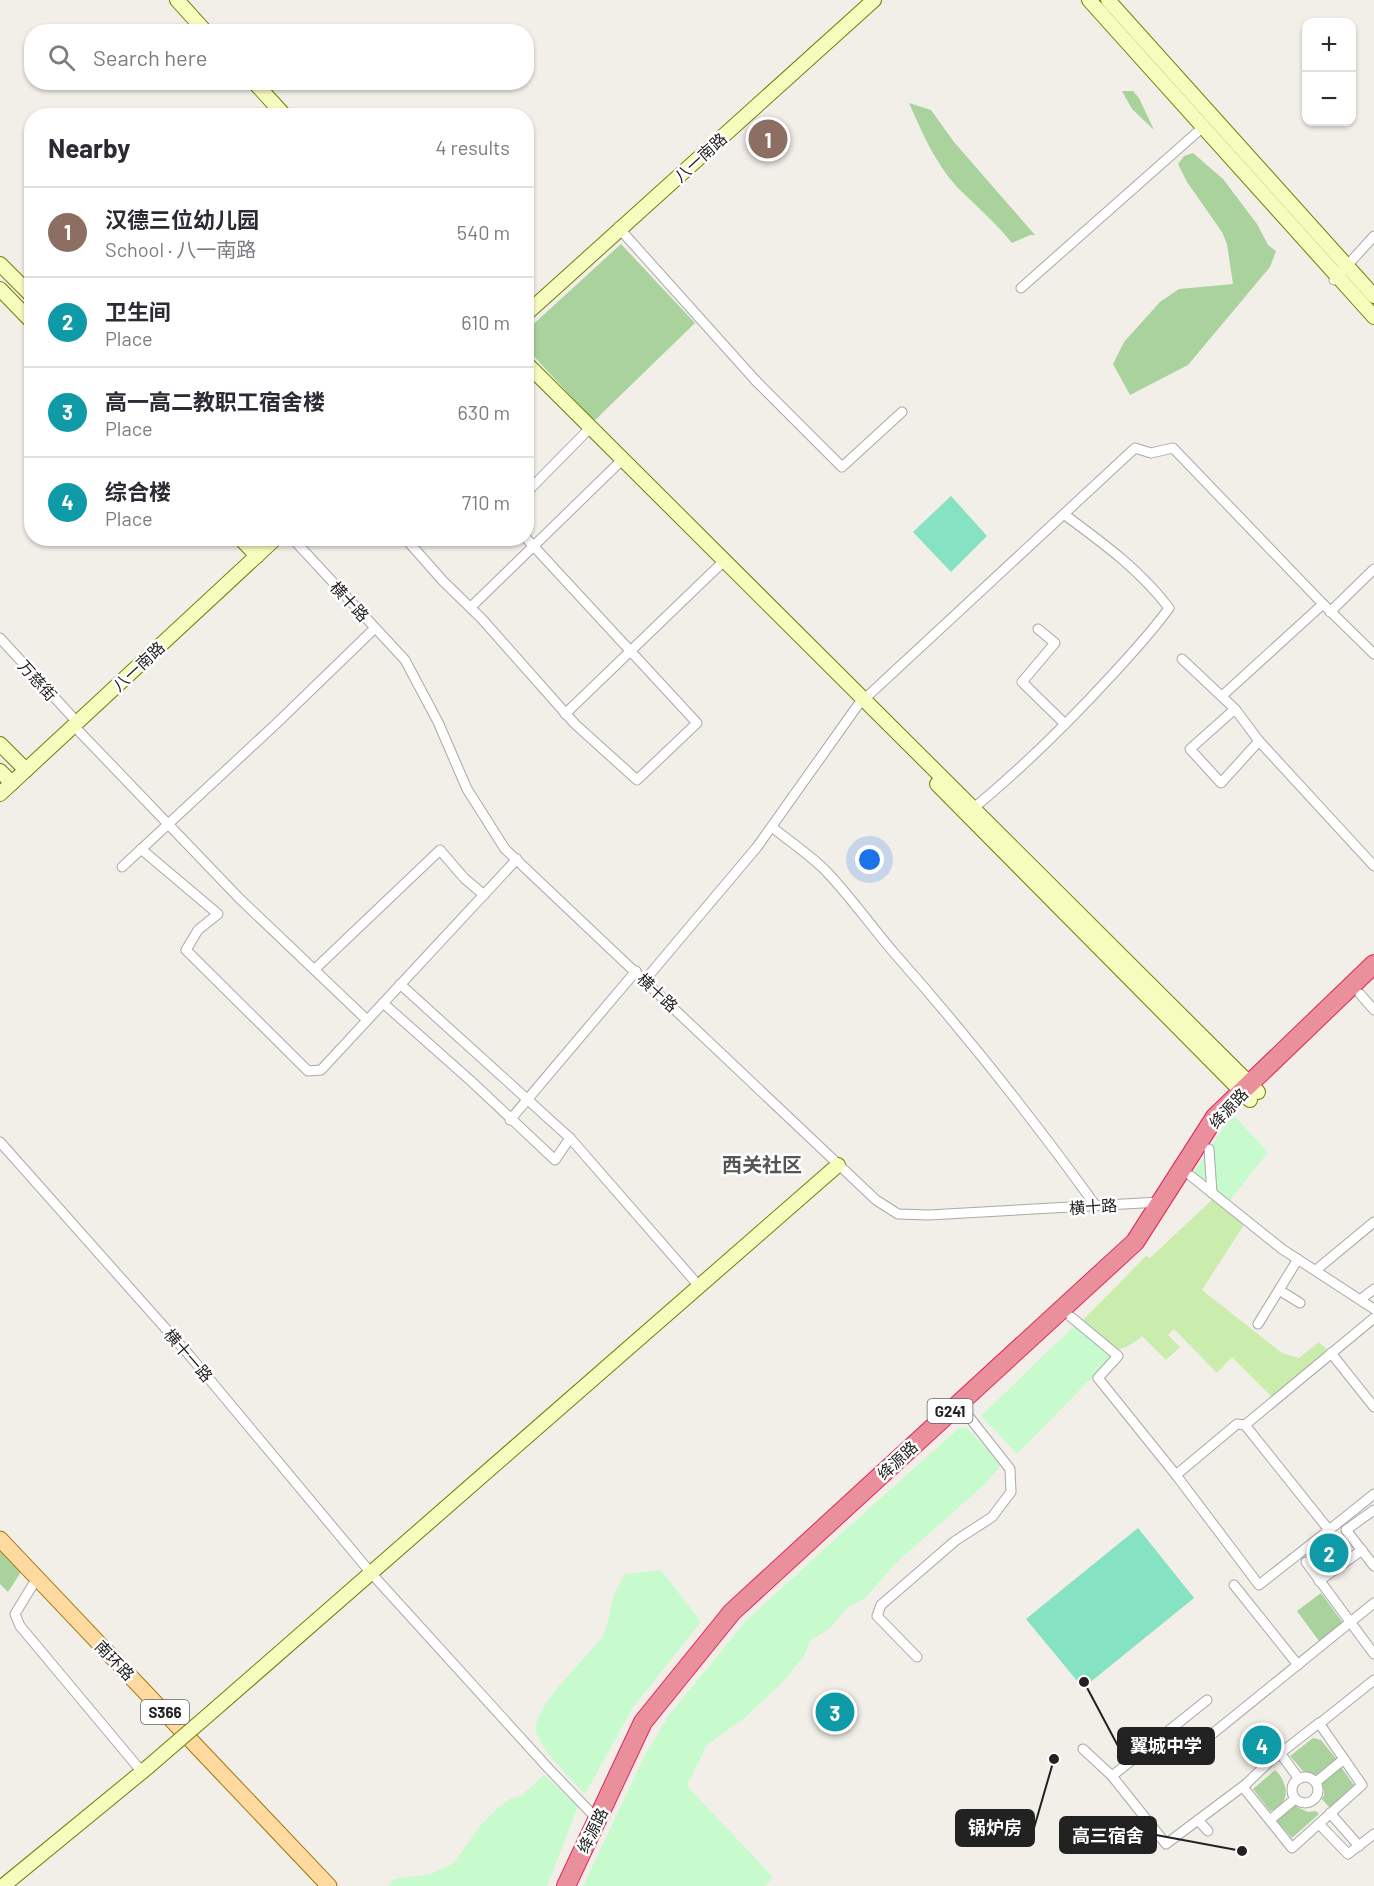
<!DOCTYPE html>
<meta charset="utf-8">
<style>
body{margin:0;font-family:Barlow,"Noto Sans SC",sans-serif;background:#f7f7f7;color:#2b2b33}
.controls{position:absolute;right:18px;top:18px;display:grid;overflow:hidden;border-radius:12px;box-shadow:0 2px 4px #0004}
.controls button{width:54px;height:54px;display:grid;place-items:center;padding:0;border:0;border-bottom:2px solid #e1e1e2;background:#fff;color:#2b2b33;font:30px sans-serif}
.you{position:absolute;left:870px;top:860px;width:21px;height:21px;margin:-15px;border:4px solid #fff;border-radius:50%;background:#1a73e8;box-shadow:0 0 0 9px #1a73e833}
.badge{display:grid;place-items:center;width:39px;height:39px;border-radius:50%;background:#d40900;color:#fff;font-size:20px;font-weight:700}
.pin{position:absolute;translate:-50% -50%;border:3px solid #fff;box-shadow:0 2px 6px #0006}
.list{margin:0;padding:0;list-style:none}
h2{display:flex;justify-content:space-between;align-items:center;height:78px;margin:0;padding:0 24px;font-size:26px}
h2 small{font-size:20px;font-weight:400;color:#7c7c81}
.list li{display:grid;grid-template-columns:39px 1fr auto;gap:18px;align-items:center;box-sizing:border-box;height:90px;padding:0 24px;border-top:2px solid #e1e1e2}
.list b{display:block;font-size:22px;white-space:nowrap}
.list p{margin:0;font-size:20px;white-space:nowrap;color:#7c7c81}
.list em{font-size:20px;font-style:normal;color:#7c7c81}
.icon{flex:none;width:33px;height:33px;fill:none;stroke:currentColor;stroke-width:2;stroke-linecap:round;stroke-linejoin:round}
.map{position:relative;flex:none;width:1374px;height:1886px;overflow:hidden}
.search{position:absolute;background:#fff;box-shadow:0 2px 4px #0004;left:24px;top:24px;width:510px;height:66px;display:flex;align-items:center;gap:15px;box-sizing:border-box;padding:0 21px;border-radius:24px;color:#7c7c81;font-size:22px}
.panel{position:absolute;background:#fff;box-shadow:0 2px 4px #0004;left:24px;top:108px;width:510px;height:438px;border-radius:24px}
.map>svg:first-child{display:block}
</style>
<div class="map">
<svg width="1374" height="1886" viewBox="0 0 1374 1886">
<rect width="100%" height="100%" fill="#f2efe9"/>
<path fill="#caedae" d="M 1216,1196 L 1247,1220 L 1202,1290 L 1282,1353 L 1299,1358 L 1319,1342 L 1331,1353 L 1275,1400 L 1232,1357 L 1217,1373 L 1174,1329 L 1168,1335 L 1180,1347 L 1166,1360 L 1142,1336 C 1135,1342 1125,1350 1115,1349 L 1083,1320 L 1146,1256 L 1150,1258 Z"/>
<g fill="#aad29d">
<path d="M 1122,91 L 1133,91 L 1139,98 L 1154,130 L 1132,109 Z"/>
<path d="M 909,103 L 931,110 L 954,142 L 1035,235 L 1030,235 L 1012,243 C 995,222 976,206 957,187 C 935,163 922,132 909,103 Z"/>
<path d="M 1193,153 L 1223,179 L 1257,224 L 1268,245 L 1276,251 L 1270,267 L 1188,365 L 1130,395 L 1113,364 L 1124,342 L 1160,302 L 1179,289 L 1233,284 L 1227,244 L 1222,232 L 1187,182 L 1178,164 L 1184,156 Z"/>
<path d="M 621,244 L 695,323 L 594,421 L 527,349 L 527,330 Z"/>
<path d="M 0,1549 L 21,1572 L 8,1592 L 0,1584 Z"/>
<path d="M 1321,1593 L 1343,1623 L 1319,1641 L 1297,1611 Z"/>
<path d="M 1313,1738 L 1321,1740 L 1338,1761 L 1317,1775 L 1303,1771 L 1290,1756 Z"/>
<path d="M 1341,1767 L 1354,1785 L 1330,1808 L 1321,1798 L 1324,1796 L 1324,1790 L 1321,1783 Z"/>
<path d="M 1275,1770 C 1289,1782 1291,1806 1270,1811 L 1253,1789 Z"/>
<path d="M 1295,1804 L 1297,1807 L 1308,1812 L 1316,1811 L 1319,1814 L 1292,1838 L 1276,1820 Z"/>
</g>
<g fill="#c7fbcd">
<path d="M 1234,1116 L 1268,1152 L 1227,1204 L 1191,1176 L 1225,1125 Z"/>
<path d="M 1074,1326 L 1086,1333 L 1113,1356 L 1017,1454 L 981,1416 Z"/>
<path d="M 966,1427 L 1002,1464 L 984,1485 L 898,1561 L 864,1599 L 848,1607 L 830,1628 L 810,1641 L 804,1656 L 781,1684 L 743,1719 L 707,1745 L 687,1786 L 773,1877 L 765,1886 L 583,1886 L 645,1755 L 669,1715 L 746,1621 L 842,1533 L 959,1428 Z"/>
<path d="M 661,1570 L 701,1622 L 633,1707 L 585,1794 C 572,1780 543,1751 537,1734 C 528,1710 588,1658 601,1638 C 610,1625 609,1612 613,1598 C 615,1590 621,1582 625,1574 Z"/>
<path d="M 544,1775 L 578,1806 L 547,1886 L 388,1886 L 394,1879 L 431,1874 L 454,1863 L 479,1827 L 498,1808 L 510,1799 L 520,1797 Z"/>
</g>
<g fill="#85e2c2">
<path d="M 951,496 L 987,536 L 951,572 L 913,532 Z"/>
<path d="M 1138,1528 L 1194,1598 L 1083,1688 L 1026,1619 Z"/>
</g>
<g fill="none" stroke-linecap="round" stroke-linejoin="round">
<defs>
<g id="street">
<path d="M 618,227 L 756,381"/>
<path d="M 1334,280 L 1374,236"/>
<path d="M 1021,288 L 1203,127"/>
<path d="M 756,381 L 842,467 L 902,412"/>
<path d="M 526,493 L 591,427"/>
<path d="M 292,538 L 405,660 L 438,722 L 467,789 L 505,849 L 876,1200 L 898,1214 L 929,1215 L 1160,1202"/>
<path d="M 405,538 L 443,581 L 482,619 L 575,724 L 637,780 L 697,723 L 526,538"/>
<path d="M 471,607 L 623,459"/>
<path d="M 1330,612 L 1374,569"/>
<path d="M 1038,629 L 1055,643 L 1022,682 L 1065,724"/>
<path d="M 0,638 L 77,722"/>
<path d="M 1182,659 L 1235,709 L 1190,749 L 1221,783 L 1259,741 L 1374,866"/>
<path d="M 1222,696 L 1323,604"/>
<path d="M 1235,709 L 1259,741"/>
<path d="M 565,714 L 725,560"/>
<path d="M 73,725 L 240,899 L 367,1020"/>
<path d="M 969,812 C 1020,770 1068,723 1112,675 C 1132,653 1152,632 1169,608 C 1139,569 1104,544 1065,515"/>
<path d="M 772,827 C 789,841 809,854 825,870 C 850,896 871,926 895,954 C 966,1034 1033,1119 1096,1206"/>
<path d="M 141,849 L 218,914 L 198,930 L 186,950 L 308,1071 L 321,1070 L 517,859"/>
<path d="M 122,867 L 278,722 L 375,628"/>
<path d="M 315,969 L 440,850 L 464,878 L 484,895"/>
<path d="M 645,980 L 757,847 L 858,705 L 1135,448 L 1151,453 L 1173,448 L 1323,604 L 1374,654"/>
<path d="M 400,984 L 570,1138"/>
<path d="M 1360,994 L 1374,1010"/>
<path d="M 383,1003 L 471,1081 L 555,1160 L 570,1138 L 699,1286"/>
<path d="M 510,1120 L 636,971"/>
<path d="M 0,1142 L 190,1356 L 371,1573 L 549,1769 L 597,1819"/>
<path d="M 1209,1149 L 1212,1193"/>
<path d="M 1191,1176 L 1282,1249 L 1374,1309"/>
<path d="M 1316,1270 L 1374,1222"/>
<path d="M 1279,1290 L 1300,1303"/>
<path d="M 1361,1299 L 1374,1289"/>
<path d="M 1071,1317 L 1118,1356 L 1098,1378 L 1176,1475 L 1237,1424 L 1245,1425 L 1329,1530 L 1374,1494"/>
<path d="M 1258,1324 L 1298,1259"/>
<path d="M 1331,1353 L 1374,1407"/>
<path d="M 1245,1425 L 1374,1318"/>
<path d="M 1176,1475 L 1259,1585 L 1329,1530"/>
<path d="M 1374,1510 L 1346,1530 L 1374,1566"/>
<path d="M 1306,1562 L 1374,1654"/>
<path d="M 37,1578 L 15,1614 L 20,1626 L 142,1772"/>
<path d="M 1319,1581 L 1362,1550"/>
<path d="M 1234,1585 L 1298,1665"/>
<path d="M 917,1657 L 877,1616 L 881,1605 L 955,1541 L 992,1517 L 1011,1492 L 1010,1469 L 966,1413"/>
<path d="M 1319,1724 L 1374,1680"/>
<path d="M 1167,1732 L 1185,1756 L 1374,1603"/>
<path d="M 1083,1749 L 1112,1776 L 1166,1844 L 1246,1784 L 1269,1762 L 1319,1723 L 1362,1785 L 1292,1848 L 1243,1787"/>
<path d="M 1280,1753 L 1299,1779"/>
<path d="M 1112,1776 L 1207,1700"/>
<circle cx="1305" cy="1790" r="13"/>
<path d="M 1316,1782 L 1344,1759"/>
<path d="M 1330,1813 L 1359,1846"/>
<path d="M 1198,1820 L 1208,1831"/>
<path d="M 1270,1820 L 1295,1799"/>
<path d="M 1319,1824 L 1348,1854 L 1374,1834"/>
</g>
<g id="secondary">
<path d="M 177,0 L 206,32"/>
<path d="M 1089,0 L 1374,317"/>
<path d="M 1108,0 L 1374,296"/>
<path d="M 254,82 L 285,116"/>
<path d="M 0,264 L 32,296"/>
<path d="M 0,289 L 32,322"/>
<path d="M 526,314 L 874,0"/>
<path d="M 526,363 L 1258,1092"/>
<path d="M 240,538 L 257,556"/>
<path d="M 0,744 L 26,770"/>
<path d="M 0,771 L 12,783"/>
<path d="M 937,784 L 1250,1100"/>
<path d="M 0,794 L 276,538"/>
<path d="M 214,1710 L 838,1165"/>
<path d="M 3,1886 L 148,1767"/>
</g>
<path id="primary" d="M 0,1539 L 329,1886"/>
<path id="highway" d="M 566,1886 L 643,1722 L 732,1612 L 1135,1242 L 1215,1117 L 1374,964"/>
</defs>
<use href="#street" stroke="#a9a9a9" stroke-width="11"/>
<use href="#secondary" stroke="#6d8002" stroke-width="16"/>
<use href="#primary" stroke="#a07200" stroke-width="17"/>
<use href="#highway" stroke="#e1255d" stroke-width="20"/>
<use href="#street" stroke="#fff" stroke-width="9"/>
<use href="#secondary" stroke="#f6fcbd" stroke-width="14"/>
<use href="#primary" stroke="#fedaa1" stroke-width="15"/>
<use href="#highway" stroke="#ea909d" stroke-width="18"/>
<defs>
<path id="secondary-bridge" d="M 148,1767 L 214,1710"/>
</defs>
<use href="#secondary-bridge" stroke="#6d8002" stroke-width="16" stroke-linecap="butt"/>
<use href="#secondary-bridge" stroke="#f6fcbd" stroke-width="14"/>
</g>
<g text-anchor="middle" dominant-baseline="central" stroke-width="5" stroke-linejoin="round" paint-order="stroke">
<g fill="#fff" stroke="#646464" stroke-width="1.5">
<rect x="927.5" y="1399" width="45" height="24" rx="4.5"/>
<rect x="141" y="1700" width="48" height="24" rx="4.5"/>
</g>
<g font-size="15" font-weight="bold" fill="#222">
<text x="950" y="1411">G241</text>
<text x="165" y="1712">S366</text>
</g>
<g font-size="16" fill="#222" stroke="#fff">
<text transform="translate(700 157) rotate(-42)">八一南路</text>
<text transform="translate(350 601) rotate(47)">横十路</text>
<text transform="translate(138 666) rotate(-43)">八一南路</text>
<text transform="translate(38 680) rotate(48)">万慈街</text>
<text transform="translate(658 992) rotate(43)">横十路</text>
<text transform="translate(1228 1108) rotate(-47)">绛源路</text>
<text transform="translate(1093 1206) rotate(-4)">横十路</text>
<text transform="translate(189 1355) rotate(49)">横十一路</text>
<text transform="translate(897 1460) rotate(-43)">绛源路</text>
<text transform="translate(115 1660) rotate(46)">南环路</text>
<text transform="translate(592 1830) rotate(-64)">绛源路</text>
</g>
<g font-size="20" font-weight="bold" fill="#555" stroke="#fff">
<text x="762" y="1164">西关社区</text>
</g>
</g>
<path fill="none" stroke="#222" stroke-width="2" d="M1084 1682L1118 1746M1054 1759L1034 1828M1242 1851L1156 1835"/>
<g fill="#222" stroke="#fff" stroke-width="2">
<circle cx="1084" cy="1682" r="6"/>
<circle cx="1054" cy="1759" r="6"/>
<circle cx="1242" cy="1851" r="6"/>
</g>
<g fill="#222" stroke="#222" stroke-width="2">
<rect x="1118" y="1728" width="96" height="36" rx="6"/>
<rect x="956" y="1810" width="78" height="36" rx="6"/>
<rect x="1060" y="1817" width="96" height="36" rx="6"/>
</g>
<g font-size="18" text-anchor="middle" font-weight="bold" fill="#fff">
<text x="1166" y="1752">翼城中学</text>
<text x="995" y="1834">锅炉房</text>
<text x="1108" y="1842">高三宿舍</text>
</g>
</svg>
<div class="controls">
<button>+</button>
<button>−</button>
</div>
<div class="you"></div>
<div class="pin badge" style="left:768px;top:139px;background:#8d6e63">1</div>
<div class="pin badge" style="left:1329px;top:1553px;background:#0f9aa8">2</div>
<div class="pin badge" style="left:835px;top:1712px;background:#0f9aa8">3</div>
<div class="pin badge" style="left:1262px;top:1745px;background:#0f9aa8">4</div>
<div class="search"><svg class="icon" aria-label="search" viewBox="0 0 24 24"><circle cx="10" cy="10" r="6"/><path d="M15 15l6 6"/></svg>Search here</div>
<section class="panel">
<h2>Nearby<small>4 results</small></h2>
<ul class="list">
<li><span class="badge" style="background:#8d6e63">1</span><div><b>汉德三位幼儿园</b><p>School · 八一南路</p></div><em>540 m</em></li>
<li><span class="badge" style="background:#0f9aa8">2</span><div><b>卫生间</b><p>Place</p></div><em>610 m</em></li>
<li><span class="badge" style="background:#0f9aa8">3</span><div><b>高一高二教职工宿舍楼</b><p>Place</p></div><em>630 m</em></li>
<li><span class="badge" style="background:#0f9aa8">4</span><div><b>综合楼</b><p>Place</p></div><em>710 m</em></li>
</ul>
</section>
</div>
